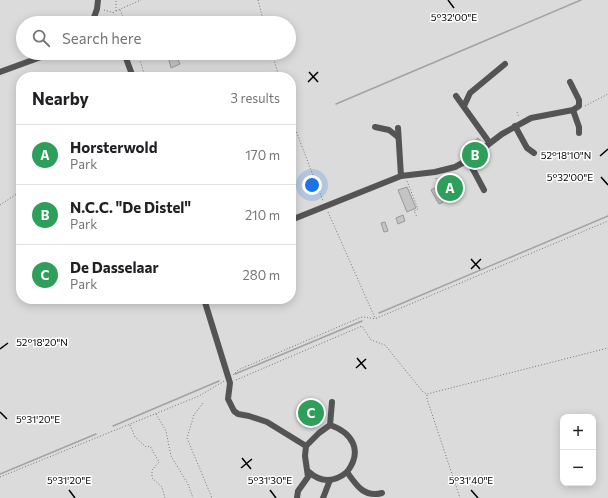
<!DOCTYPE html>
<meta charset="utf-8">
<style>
body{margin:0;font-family:Commissioner,sans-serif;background:#f6f6f6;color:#202124}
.controls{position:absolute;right:12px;bottom:12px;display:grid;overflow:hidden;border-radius:8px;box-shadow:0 2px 10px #0003}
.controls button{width:36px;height:36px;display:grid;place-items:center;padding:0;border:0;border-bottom:1px solid #e0e0e0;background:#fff;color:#202124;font:20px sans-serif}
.you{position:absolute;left:312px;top:185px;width:14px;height:14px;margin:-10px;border:3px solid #fff;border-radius:50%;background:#1a73e8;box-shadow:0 0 0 6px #1a73e833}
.badge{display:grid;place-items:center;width:26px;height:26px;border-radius:50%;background:#b45309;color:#fff;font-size:13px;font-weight:700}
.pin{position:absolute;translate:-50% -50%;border:2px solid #fff;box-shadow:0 1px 4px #0006}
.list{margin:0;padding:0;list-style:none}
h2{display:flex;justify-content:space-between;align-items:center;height:52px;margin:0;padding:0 16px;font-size:17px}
h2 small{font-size:13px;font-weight:400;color:#757577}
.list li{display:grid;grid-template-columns:26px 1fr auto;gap:12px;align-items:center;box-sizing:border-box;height:60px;padding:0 16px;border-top:1px solid #e0e0e0}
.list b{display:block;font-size:15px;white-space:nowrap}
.list p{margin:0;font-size:13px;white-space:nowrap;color:#757577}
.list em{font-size:13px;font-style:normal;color:#757577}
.icon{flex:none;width:22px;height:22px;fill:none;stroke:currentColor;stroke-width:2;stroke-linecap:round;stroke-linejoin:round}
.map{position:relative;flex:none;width:608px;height:498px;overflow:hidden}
.search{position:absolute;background:#fff;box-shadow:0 2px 10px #0003;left:16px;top:16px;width:280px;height:44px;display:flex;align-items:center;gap:10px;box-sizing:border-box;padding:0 14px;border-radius:22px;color:#757577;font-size:15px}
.panel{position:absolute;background:#fff;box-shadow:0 2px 10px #0003;left:16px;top:72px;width:280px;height:232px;border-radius:16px}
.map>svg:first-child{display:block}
</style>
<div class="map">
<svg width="608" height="498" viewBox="0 0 608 498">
<rect width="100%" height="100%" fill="#fff"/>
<path fill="#dbdbdb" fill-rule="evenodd" d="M 0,0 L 608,0 L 608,498 L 0,498 ZM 23,23 L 289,23 L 289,53 L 23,53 ZM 21,77 L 291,77 L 291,299 L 21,299 ZM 563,417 L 593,417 L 593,483 L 563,483 Z"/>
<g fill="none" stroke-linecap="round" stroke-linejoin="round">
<g stroke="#a2a2a2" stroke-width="1.5">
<path d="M 336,104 L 581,0"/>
<path d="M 379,313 L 608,216"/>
<path d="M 235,374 L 362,321"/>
<path d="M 113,426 L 219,381"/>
<path d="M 0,474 L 96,434"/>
</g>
</g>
<g fill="#c4c4c4" stroke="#989898">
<path d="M 167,53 L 175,53 L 180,64 L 171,68 Z"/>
<path d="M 478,138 L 482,143 L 476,147 L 473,142 Z"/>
<path d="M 407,187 L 416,208 L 407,212 L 398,190 Z"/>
<path d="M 437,187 L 440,191 L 437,193 L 443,202 L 439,204 L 431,190 Z"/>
<path d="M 403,215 L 405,221 L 398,224 L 396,218 Z"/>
<path d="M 385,222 L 388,231 L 384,232 L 381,223 Z"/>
<path d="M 314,420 L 317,424 L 312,427 L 309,423 Z"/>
</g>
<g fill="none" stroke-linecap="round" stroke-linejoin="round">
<g stroke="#767676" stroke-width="1" stroke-dasharray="1 2" stroke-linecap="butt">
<path d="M 258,0 L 264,23"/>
<path d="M 104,10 L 115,13"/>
<path d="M 120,10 L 126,23"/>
<path d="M 116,11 L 141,0"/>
<path d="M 116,11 L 116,0"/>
<path d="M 113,23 L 115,14"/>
<path d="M 138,53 L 145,77"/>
<path d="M 272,53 L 279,77"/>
<path d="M 585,106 L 608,94"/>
<path d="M 517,112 L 519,117"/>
<path d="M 291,118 L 323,201"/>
<path d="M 436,178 L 442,190"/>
<path d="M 407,181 L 418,209 L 414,211 L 417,217"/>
<path d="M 0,205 L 21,191"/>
<path d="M 328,212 L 375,318"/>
<path d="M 233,375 L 238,370 L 359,318 C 366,315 371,320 377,318 L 608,221"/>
<path d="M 236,380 L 362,326 L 371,340 L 385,345 L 423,392 L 427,394 L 608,348"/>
<path d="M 427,395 L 427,399 L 460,498"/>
<path d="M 203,403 L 194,415 L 187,438 L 212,498"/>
<path d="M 156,414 L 166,431 L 171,456 L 188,484 L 193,498"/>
<path d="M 130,425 L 135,437 L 146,447 L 150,446 L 159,462 L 152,470 L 152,478 L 162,487 L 165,498"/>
<path d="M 0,477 L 199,396 L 224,381"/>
</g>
<g stroke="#545454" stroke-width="6">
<path d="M 92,23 L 97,9 L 98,0"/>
<path d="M 124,53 L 133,77"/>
<path d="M 0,72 L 52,53"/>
<path d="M 456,96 L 489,142"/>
<path d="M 464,106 L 470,93 L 505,64"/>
<path d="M 573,110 L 579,127 L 579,133"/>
<path d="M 515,126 L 527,148 L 534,153"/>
<path d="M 375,127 L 389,130 L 398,137"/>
<path d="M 398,128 L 401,176"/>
<path d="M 468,160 L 484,190"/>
<path d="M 291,220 L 401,176 L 435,172 L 455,167 L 468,160 L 502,134 L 531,118 L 573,110 L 579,106 L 579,100 L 570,82"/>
<path d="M 204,299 L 230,383 L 228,399 L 234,411 L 238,414 L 249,416 L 267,422 L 306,446 L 319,433 L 330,425 C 353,433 363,451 347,472 C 356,485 364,498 382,493"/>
<path d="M 330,425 L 332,402"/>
<path d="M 309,472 C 321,483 335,482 347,472"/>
<path d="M 297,498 L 298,491 L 308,477 L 305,456 L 306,446"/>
<path d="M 323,498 L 330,480"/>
</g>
</g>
<path fill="none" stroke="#000" stroke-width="1.5" d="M 448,0 L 454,8M 309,72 L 318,82M 308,82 L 318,72M 600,156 L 608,149M 601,177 L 608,185M 471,259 L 480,269M 471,269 L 481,259M 0,349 L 8,343M 357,358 L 366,369M 356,368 L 366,359M 0,412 L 7,419M 242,458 L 251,469M 241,468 L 252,459M 69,490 L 75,498M 270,490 L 276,498M 471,490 L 478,498"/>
<g font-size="10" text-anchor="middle" fill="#000" stroke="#fff" stroke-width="3" stroke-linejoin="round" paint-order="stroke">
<text x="454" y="21">5°32'00"E</text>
<text x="566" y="159">52°18'10"N</text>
<text x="570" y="181">5°32'00"E</text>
<text x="42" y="346">52°18'20"N</text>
<text x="38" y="423">5°31'20"E</text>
<text x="69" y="484">5°31'20"E</text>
<text x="270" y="484">5°31'30"E</text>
<text x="471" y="484">5°31'40"E</text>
</g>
</svg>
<div class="controls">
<button>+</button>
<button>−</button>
</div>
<div class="you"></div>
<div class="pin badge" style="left:450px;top:188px;background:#2e9e5b">A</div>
<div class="pin badge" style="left:475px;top:155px;background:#2e9e5b">B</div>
<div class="pin badge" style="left:311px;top:413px;background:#2e9e5b">C</div>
<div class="search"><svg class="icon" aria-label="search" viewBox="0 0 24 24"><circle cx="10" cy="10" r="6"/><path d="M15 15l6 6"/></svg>Search here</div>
<section class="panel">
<h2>Nearby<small>3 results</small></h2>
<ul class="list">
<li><span class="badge" style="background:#2e9e5b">A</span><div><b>Horsterwold</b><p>Park</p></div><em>170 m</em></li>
<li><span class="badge" style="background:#2e9e5b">B</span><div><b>N.C.C. &quot;De Distel&quot;</b><p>Park</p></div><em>210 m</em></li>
<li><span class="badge" style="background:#2e9e5b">C</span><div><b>De Dasselaar</b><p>Park</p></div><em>280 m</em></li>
</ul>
</section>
</div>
